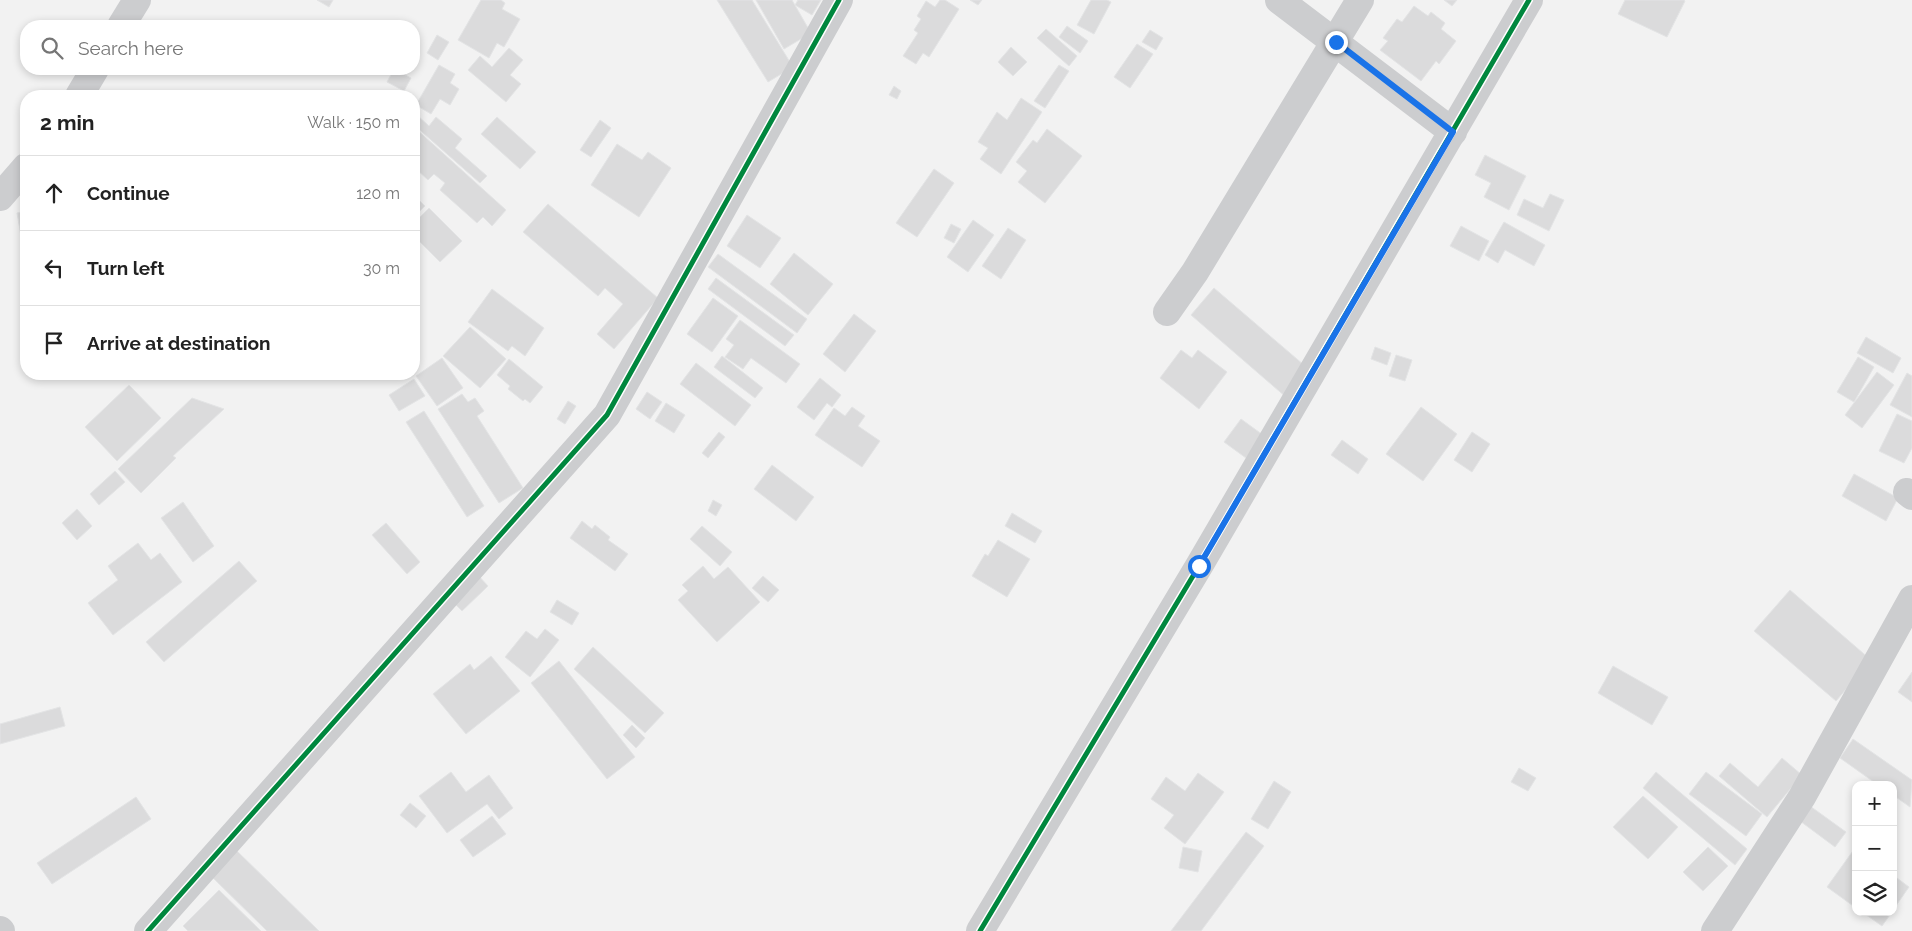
<!DOCTYPE html>
<meta charset="utf-8">
<style>
body{margin:0;font-family:Raleway,sans-serif;background:#f6f6f6;color:#222}
.controls{position:absolute;right:15px;bottom:15px;display:grid;overflow:hidden;border-radius:10px;box-shadow:0 2px 8px #0003}
.controls button{width:45px;height:45px;display:grid;place-items:center;padding:0;border:0;border-bottom:1px solid #e0e0e0;background:#fff;color:#222;font:25px sans-serif}
.stop{position:absolute;width:15px;height:15px;margin:-11px;border:4px solid #1a73e8;border-radius:50%;background:#fff}
.stop.end{background:#1a73e8;border-color:#fff;box-shadow:0 1px 5px #0008}
.list{margin:0;padding:0;list-style:none}
h2{display:flex;justify-content:space-between;align-items:center;height:65px;margin:0;padding:0 20px;font-size:21px}
h2 small{font-size:16px;font-weight:400;color:#767676}
.list li{display:grid;grid-template-columns:32px 1fr auto;gap:15px;align-items:center;box-sizing:border-box;height:75px;padding:0 20px;border-top:1px solid #e0e0e0}
.list b{display:block;font-size:19px;white-space:nowrap}
.list em{font-size:16px;font-style:normal;color:#767676}
.icon{flex:none;width:28px;height:28px;fill:none;stroke:currentColor;stroke-width:2;stroke-linecap:round;stroke-linejoin:round}
.map{position:relative;flex:none;width:1912px;height:931px;overflow:hidden}
.search{position:absolute;background:#fff;box-shadow:0 2px 8px #0003;left:20px;top:20px;width:400px;height:55px;display:flex;align-items:center;gap:12px;box-sizing:border-box;padding:0 18px;border-radius:20px;color:#767676;font-size:19px}
.panel{position:absolute;background:#fff;box-shadow:0 2px 8px #0003;left:20px;top:90px;width:400px;height:290px;border-radius:20px}
.map>svg:first-child{display:block}
</style>
<div class="map">
<svg width="1912" height="931" viewBox="0 0 1912 931">
<rect width="100%" height="100%" fill="#f2f2f2"/>
<g fill="#dbdbdc" stroke="#e3e4e5">
<path d="M 317,0 L 333,0 L 329,7 Z"/>
<path d="M 481,0 L 501,0 L 505,3 L 502,9 L 520,19 L 504,47 L 497,43 L 489,58 L 458,40 Z"/>
<path d="M 717,0 L 752,0 L 793,67 L 768,82 Z"/>
<path d="M 756,0 L 792,0 L 811,33 L 784,49 Z"/>
<path d="M 798,0 L 821,0 L 812,15 L 795,5 Z"/>
<path d="M 940,0 L 945,0 L 959,9 L 929,57 L 923,53 L 916,64 L 903,56 L 918,33 L 914,30 L 921,19 L 917,16 L 926,1 L 935,7 Z"/>
<path d="M 970,0 L 982,0 L 978,5 Z"/>
<path d="M 1091,0 L 1107,0 L 1111,2 L 1094,34 L 1077,25 Z"/>
<path d="M 1444,0 L 1457,0 L 1452,6 Z"/>
<path d="M 1625,0 L 1684,0 L 1685,1 L 1667,37 L 1618,14 Z"/>
<path d="M 1414,6 L 1428,16 L 1431,12 L 1445,23 L 1441,29 L 1456,41 L 1439,64 L 1436,61 L 1421,81 L 1380,50 L 1388,41 L 1383,38 L 1397,19 L 1402,22 Z"/>
<path d="M 1067,26 L 1088,41 L 1080,53 L 1059,37 Z"/>
<path d="M 1046,29 L 1077,56 L 1069,66 L 1037,38 Z"/>
<path d="M 1150,30 L 1163,38 L 1156,50 L 1142,42 Z"/>
<path d="M 437,35 L 449,42 L 438,60 L 427,53 Z"/>
<path d="M 1137,44 L 1153,54 L 1130,88 L 1114,77 Z"/>
<path d="M 1011,47 L 1027,62 L 1013,76 L 998,62 Z"/>
<path d="M 509,48 L 523,60 L 510,75 L 521,84 L 506,102 L 468,70 L 480,56 L 492,67 Z"/>
<path d="M 439,65 L 455,74 L 450,83 L 459,89 L 450,105 L 440,99 L 431,114 L 416,105 Z"/>
<path d="M 1059,65 L 1069,71 L 1045,108 L 1034,101 Z"/>
<path d="M 394,69 L 411,78 L 404,91 L 387,82 Z"/>
<path d="M 894,86 L 901,91 L 897,99 L 889,95 Z"/>
<path d="M 1021,98 L 1042,112 L 1001,174 L 980,159 L 988,148 L 978,142 L 997,112 L 1007,120 Z"/>
<path d="M 418,116 L 429,126 L 436,117 L 462,139 L 455,148 L 487,176 L 480,183 L 414,125 L 414,120 Z"/>
<path d="M 497,117 L 536,152 L 520,169 L 481,134 Z"/>
<path d="M 600,120 L 611,128 L 591,157 L 580,150 Z"/>
<path d="M 414,127 L 506,210 L 492,226 L 483,217 L 477,223 L 440,190 L 445,183 L 434,174 L 428,180 L 414,167 Z"/>
<path d="M 1047,129 L 1082,156 L 1045,203 L 1018,182 L 1027,171 L 1016,162 L 1033,140 L 1037,143 Z"/>
<path d="M 617,144 L 642,160 L 648,152 L 671,168 L 639,217 L 591,185 Z"/>
<path d="M 1485,155 L 1526,176 L 1509,210 L 1484,197 L 1491,183 L 1475,175 Z"/>
<path d="M 934,169 L 954,183 L 917,237 L 896,223 Z"/>
<path d="M 1550,194 L 1564,200 L 1549,231 L 1517,215 L 1524,199 L 1543,208 Z"/>
<path d="M 414,195 L 425,206 L 414,217 Z"/>
<path d="M 548,204 L 658,298 L 614,349 L 597,334 L 623,304 L 605,288 L 598,296 L 523,232 Z"/>
<path d="M 429,208 L 462,241 L 440,262 L 414,236 L 414,223 Z"/>
<path d="M 26,211 L 26,265 L 17,213 Z"/>
<path d="M 747,215 L 781,238 L 760,268 L 727,246 Z"/>
<path d="M 973,220 L 994,235 L 968,272 L 947,257 Z"/>
<path d="M 1504,222 L 1545,245 L 1534,266 L 1505,250 L 1498,263 L 1485,255 Z"/>
<path d="M 951,224 L 961,229 L 954,243 L 944,238 Z"/>
<path d="M 1461,226 L 1489,241 L 1479,261 L 1450,246 Z"/>
<path d="M 1008,228 L 1026,240 L 1001,279 L 982,266 Z"/>
<path d="M 794,253 L 833,284 L 808,315 L 770,284 Z"/>
<path d="M 718,254 L 807,319 L 797,333 L 708,267 Z"/>
<path d="M 716,278 L 794,335 L 785,346 L 708,289 Z"/>
<path d="M 1214,288 L 1311,371 L 1287,398 L 1191,315 Z"/>
<path d="M 492,289 L 544,328 L 525,356 L 512,346 L 508,351 L 468,322 Z"/>
<path d="M 713,298 L 738,316 L 712,352 L 687,334 Z"/>
<path d="M 854,314 L 876,331 L 845,372 L 823,354 Z"/>
<path d="M 740,320 L 800,364 L 786,383 L 751,358 L 743,369 L 725,357 L 734,345 L 726,339 Z"/>
<path d="M 470,327 L 506,359 L 480,388 L 443,356 Z"/>
<path d="M 1866,337 L 1901,358 L 1893,373 L 1857,353 Z"/>
<path d="M 1375,347 L 1391,353 L 1387,365 L 1371,359 Z"/>
<path d="M 1181,350 L 1192,358 L 1198,350 L 1227,372 L 1199,409 L 1160,378 Z"/>
<path d="M 1396,355 L 1412,360 L 1405,381 L 1389,376 Z"/>
<path d="M 722,356 L 763,388 L 755,398 L 714,367 Z"/>
<path d="M 1858,357 L 1874,367 L 1854,402 L 1837,392 Z"/>
<path d="M 442,358 L 463,388 L 437,406 L 416,376 Z"/>
<path d="M 509,359 L 543,387 L 530,403 L 525,399 L 523,401 L 508,389 L 510,386 L 497,375 Z"/>
<path d="M 696,363 L 751,405 L 735,426 L 680,384 Z"/>
<path d="M 1877,372 L 1894,385 L 1862,428 L 1845,415 Z"/>
<path d="M 1907,373 L 1912,376 L 1912,417 L 1890,405 Z"/>
<path d="M 820,378 L 841,395 L 832,407 L 827,403 L 814,420 L 797,407 Z"/>
<path d="M 414,379 L 425,396 L 399,411 L 389,395 Z"/>
<path d="M 129,385 L 161,418 L 117,461 L 85,427 Z"/>
<path d="M 647,392 L 662,402 L 650,419 L 636,409 Z"/>
<path d="M 462,394 L 468,402 L 475,398 L 484,411 L 477,416 L 523,488 L 499,503 L 438,409 Z"/>
<path d="M 192,398 L 224,409 L 173,456 L 176,458 L 141,493 L 118,469 Z"/>
<path d="M 568,401 L 576,406 L 565,424 L 557,419 Z"/>
<path d="M 666,403 L 685,415 L 674,433 L 655,421 Z"/>
<path d="M 852,407 L 865,416 L 858,426 L 880,441 L 862,467 L 815,435 L 834,408 L 845,416 Z"/>
<path d="M 1421,407 L 1457,434 L 1423,481 L 1386,454 Z"/>
<path d="M 424,411 L 484,506 L 467,517 L 406,422 Z"/>
<path d="M 1897,414 L 1912,421 L 1912,448 L 1904,463 L 1879,451 Z"/>
<path d="M 1241,419 L 1263,435 L 1246,458 L 1224,442 Z"/>
<path d="M 719,432 L 725,437 L 708,458 L 702,453 Z"/>
<path d="M 1472,432 L 1490,444 L 1472,472 L 1454,460 Z"/>
<path d="M 1342,440 L 1368,459 L 1358,474 L 1331,455 Z"/>
<path d="M 772,465 L 814,497 L 796,521 L 754,489 Z"/>
<path d="M 115,471 L 125,482 L 99,505 L 90,494 Z"/>
<path d="M 1854,474 L 1898,498 L 1886,521 L 1842,496 Z"/>
<path d="M 713,500 L 722,505 L 716,516 L 708,511 Z"/>
<path d="M 183,502 L 214,546 L 193,562 L 161,518 Z"/>
<path d="M 77,509 L 92,526 L 77,540 L 62,523 Z"/>
<path d="M 1012,513 L 1042,531 L 1035,543 L 1005,526 Z"/>
<path d="M 582,521 L 592,529 L 595,525 L 610,537 L 608,540 L 628,554 L 615,571 L 570,538 Z"/>
<path d="M 386,523 L 420,562 L 407,574 L 372,535 Z"/>
<path d="M 702,526 L 732,552 L 720,566 L 690,539 Z"/>
<path d="M 998,540 L 1030,559 L 1007,597 L 972,576 L 985,554 L 988,556 Z"/>
<path d="M 138,543 L 151,560 L 160,553 L 182,582 L 113,635 L 88,603 L 118,580 L 108,566 Z"/>
<path d="M 239,561 L 257,581 L 164,662 L 146,642 Z"/>
<path d="M 703,566 L 714,579 L 728,567 L 760,602 L 717,642 L 678,600 L 688,591 L 682,585 Z"/>
<path d="M 476,573 L 488,586 L 462,611 L 449,598 Z"/>
<path d="M 763,576 L 779,590 L 768,602 L 752,588 Z"/>
<path d="M 1790,590 L 1871,660 L 1836,701 L 1754,631 Z"/>
<path d="M 557,600 L 579,613 L 572,625 L 550,612 Z"/>
<path d="M 545,629 L 559,640 L 530,677 L 505,657 L 526,631 L 537,639 Z"/>
<path d="M 593,647 L 664,713 L 645,733 L 574,669 Z"/>
<path d="M 491,656 L 520,691 L 466,734 L 433,694 L 470,664 L 474,670 Z"/>
<path d="M 559,661 L 635,757 L 607,779 L 531,683 Z"/>
<path d="M 1613,666 L 1668,697 L 1652,725 L 1598,693 Z"/>
<path d="M 1912,672 L 1912,702 L 1898,692 Z"/>
<path d="M 60,707 L 65,726 L 0,744 L 0,724 Z"/>
<path d="M 632,725 L 645,738 L 636,748 L 623,735 Z"/>
<path d="M 1853,739 L 1912,780 L 1910,807 L 1893,795 L 1893,785 L 1878,785 L 1840,758 Z"/>
<path d="M 1782,758 L 1802,775 L 1767,817 L 1719,776 L 1730,763 L 1758,787 Z"/>
<path d="M 1519,768 L 1536,778 L 1528,791 L 1511,782 Z"/>
<path d="M 451,772 L 466,792 L 489,775 L 513,808 L 499,819 L 487,804 L 447,833 L 419,796 Z"/>
<path d="M 1656,772 L 1747,849 L 1735,865 L 1643,788 Z"/>
<path d="M 1706,772 L 1762,814 L 1746,836 L 1689,794 Z"/>
<path d="M 1198,773 L 1224,792 L 1185,844 L 1164,828 L 1174,815 L 1151,799 L 1166,777 L 1185,791 Z"/>
<path d="M 1274,781 L 1291,792 L 1268,829 L 1251,819 Z"/>
<path d="M 1643,796 L 1678,827 L 1648,859 L 1613,827 Z"/>
<path d="M 136,797 L 151,819 L 52,884 L 37,863 Z"/>
<path d="M 410,803 L 426,816 L 416,828 L 400,815 Z"/>
<path d="M 1810,806 L 1846,832 L 1835,847 L 1800,821 Z"/>
<path d="M 492,816 L 506,834 L 473,857 L 460,840 Z"/>
<path d="M 1246,832 L 1264,846 L 1201,931 L 1171,931 Z"/>
<path d="M 1183,847 L 1202,851 L 1198,872 L 1179,868 Z"/>
<path d="M 1708,847 L 1728,866 L 1703,891 L 1683,872 Z"/>
<path d="M 1855,848 L 1856,849 L 1856,908 L 1827,887 Z"/>
<path d="M 236,850 L 319,931 L 267,931 L 211,876 Z"/>
<path d="M 1893,875 L 1909,887 L 1893,910 Z"/>
<path d="M 219,890 L 261,931 L 188,931 L 183,926 Z"/>
<path d="M 1862,912 L 1892,912 L 1882,926 Z"/>
</g>
<g fill="none" stroke-linecap="round" stroke-linejoin="round">
<g stroke="#cccdcf" stroke-width="28">
<path d="M 1279,0 L 1453,132"/>
<path d="M 121,26 L 137,0"/>
<path d="M 79,96 L 95,69"/>
<path d="M 0,197 L 26,167"/>
<path d="M 1167,312 L 1195,272 L 1360,0"/>
<path d="M 1907,492 L 1912,496"/>
<path d="M 0,930 L 1,931"/>
<path d="M 148,931 L 607,415 L 839,0"/>
<path d="M 980,931 L 1199,566 L 1529,0"/>
<path d="M 1715,931 L 1802,797 L 1912,599"/>
</g>
<defs>
<g id="cycleway">
<path d="M 148,931 L 607,415 L 839,0"/>
<path d="M 980,931 L 1199,566 L 1529,0"/>
</g>
</defs>
<use href="#cycleway" stroke="#fff" stroke-width="8"/>
<use href="#cycleway" stroke="#00873e" stroke-width="5"/>
</g>
<g fill="none" stroke-linecap="round" stroke-linejoin="round">
<path stroke="#1a73e8" stroke-width="6" d="M 1199,566 L 1453,132 L 1336,42"/>
</g>
</svg>
<div class="controls">
<button>+</button>
<button>−</button>
<button><svg class="icon" aria-label="layers" viewBox="0 0 24 24"><path d="M12 4l9 5-9 5-9-5zM3 14l9 5 9-5"/></svg></button>
</div>
<div class="stop" style="left:1199px;top:566px"></div>
<div class="stop end" style="left:1336px;top:42px"></div>
<div class="search"><svg class="icon" aria-label="search" viewBox="0 0 24 24"><circle cx="10" cy="10" r="6"/><path d="M15 15l6 6"/></svg>Search here</div>
<section class="panel">
<h2>2 min<small>Walk · 150 m</small></h2>
<ul class="list">
<li><svg class="icon" aria-label="ahead" viewBox="0 0 24 24"><path d="M12 20V5M6 11l6-6 6 6"/></svg><div><b>Continue</b></div><em>120 m</em></li>
<li><svg class="icon" aria-label="left" viewBox="0 0 24 24"><path d="M17 20v-9H6M10 6l-5 5 5 5"/></svg><div><b>Turn left</b></div><em>30 m</em></li>
<li><svg class="icon" aria-label="arrive" viewBox="0 0 24 24"><path d="M6 21V4h12l-3 4 3 4H6"/></svg><div><b>Arrive at destination</b></div></li>
</ul>
</section>
</div>
